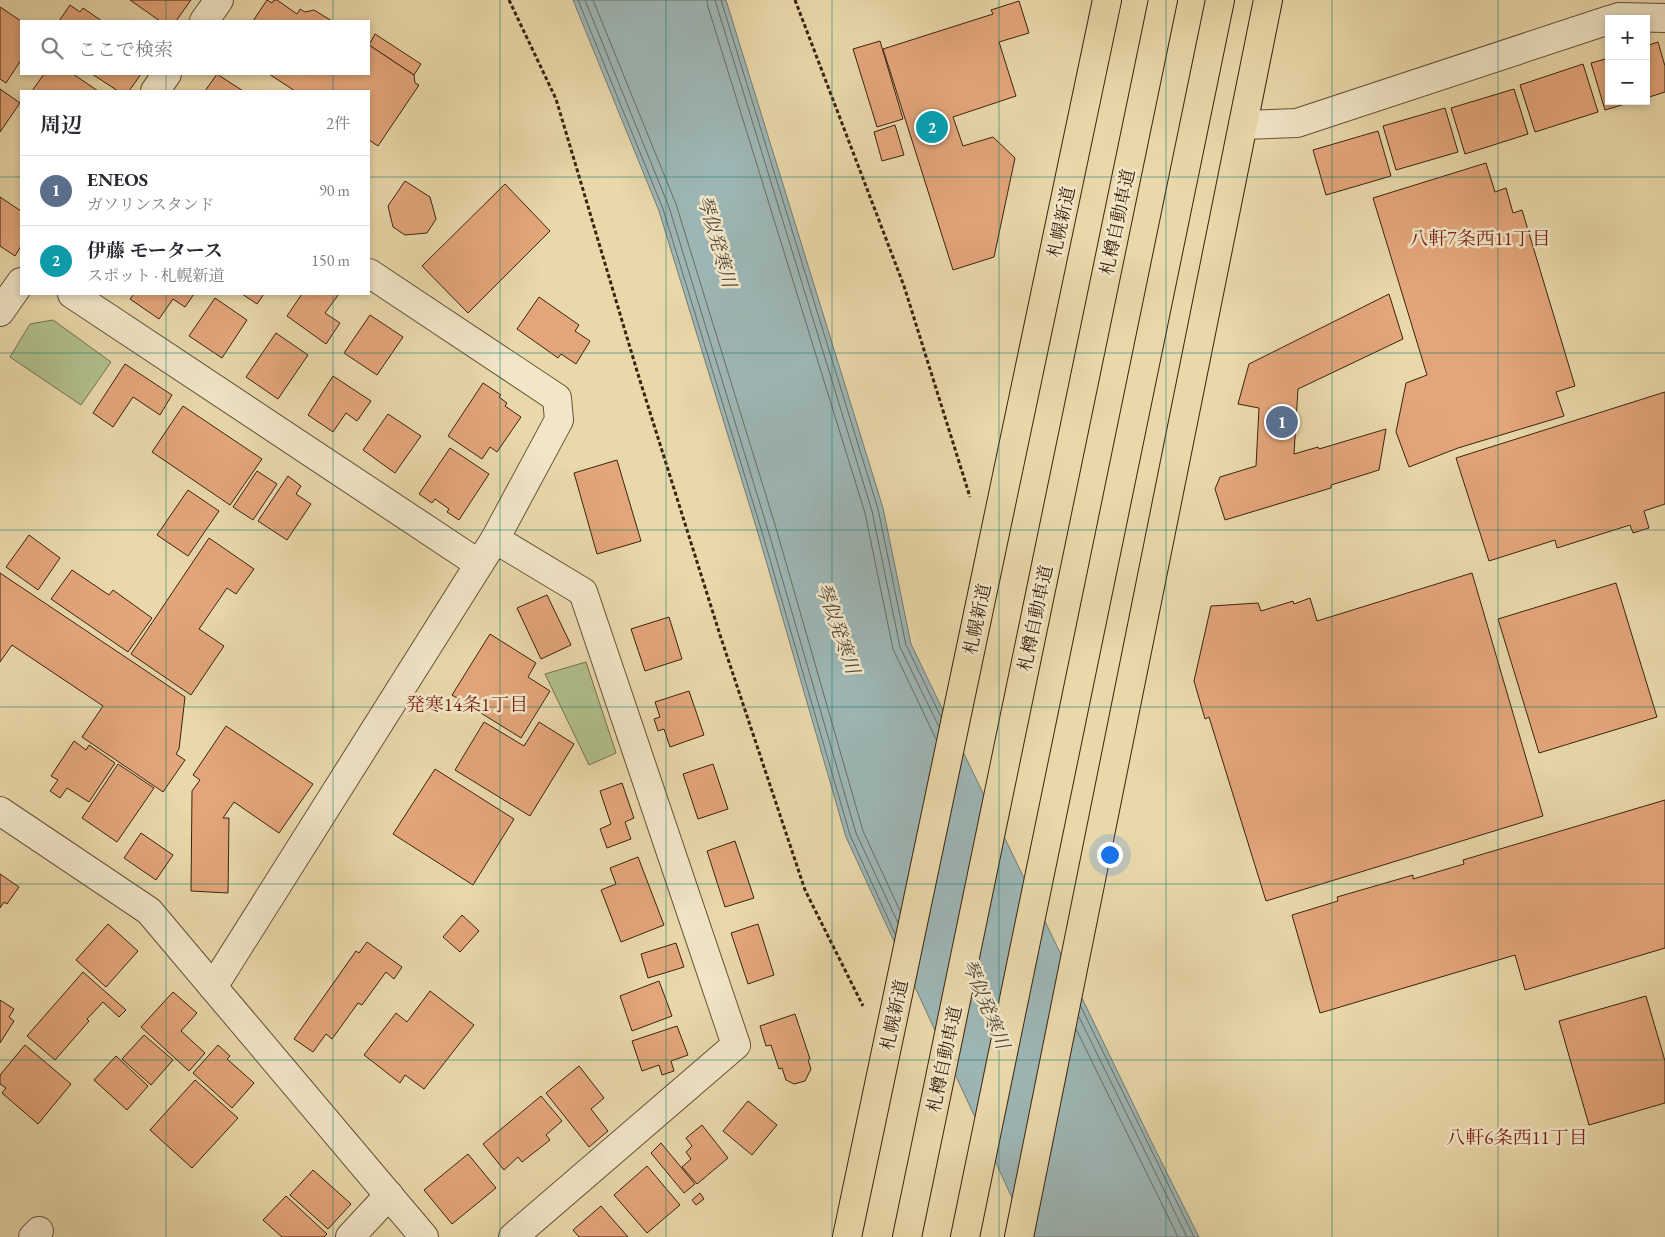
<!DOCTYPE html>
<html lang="ja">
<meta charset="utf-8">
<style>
body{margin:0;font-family:"EB Garamond","Noto Serif JP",serif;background:#f7f7f7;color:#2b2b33}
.controls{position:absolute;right:15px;top:15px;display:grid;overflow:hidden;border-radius:0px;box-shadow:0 2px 8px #0003}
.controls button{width:45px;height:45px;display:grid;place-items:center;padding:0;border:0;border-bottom:1px solid #e1e1e2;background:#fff;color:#2b2b33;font:25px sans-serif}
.you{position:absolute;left:1109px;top:854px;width:18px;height:18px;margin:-12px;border:4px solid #fff;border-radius:50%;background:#1a73e8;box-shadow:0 0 0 8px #1a73e833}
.badge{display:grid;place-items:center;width:32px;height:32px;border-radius:50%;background:#8f2418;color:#fff;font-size:16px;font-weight:700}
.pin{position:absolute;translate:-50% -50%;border:2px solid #fff;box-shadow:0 1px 5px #0006}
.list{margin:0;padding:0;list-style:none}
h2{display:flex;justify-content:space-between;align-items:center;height:65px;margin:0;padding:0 20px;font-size:21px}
h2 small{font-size:16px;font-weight:400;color:#7c7c81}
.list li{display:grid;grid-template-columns:32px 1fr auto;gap:15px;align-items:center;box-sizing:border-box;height:70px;padding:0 20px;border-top:1px solid #e1e1e2}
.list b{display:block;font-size:19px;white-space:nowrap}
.list p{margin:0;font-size:16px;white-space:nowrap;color:#7c7c81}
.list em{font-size:16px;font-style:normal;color:#7c7c81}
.icon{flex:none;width:28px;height:28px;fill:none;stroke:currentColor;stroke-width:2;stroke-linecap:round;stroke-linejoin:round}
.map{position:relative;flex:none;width:1665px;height:1237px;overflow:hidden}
.search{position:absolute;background:#fff;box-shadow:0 2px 8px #0003;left:20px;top:20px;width:350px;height:55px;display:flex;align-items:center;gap:12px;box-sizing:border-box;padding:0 18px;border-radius:0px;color:#7c7c81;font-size:19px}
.panel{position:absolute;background:#fff;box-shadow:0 2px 8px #0003;left:20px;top:90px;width:350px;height:205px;border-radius:0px}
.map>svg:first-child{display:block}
</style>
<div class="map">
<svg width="1665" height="1237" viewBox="0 0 1665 1237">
<rect width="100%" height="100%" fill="#e9d8aa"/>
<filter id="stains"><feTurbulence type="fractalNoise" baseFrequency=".004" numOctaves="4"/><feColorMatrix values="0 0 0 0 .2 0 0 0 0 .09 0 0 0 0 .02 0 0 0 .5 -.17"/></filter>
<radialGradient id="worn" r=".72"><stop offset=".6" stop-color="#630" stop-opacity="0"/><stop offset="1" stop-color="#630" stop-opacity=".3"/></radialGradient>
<g fill="#b1c08c" stroke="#76724e">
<path d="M 53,320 L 111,362 L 81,405 L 10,357 L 30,324 Z"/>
<path d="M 586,662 L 616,753 L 589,765 L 545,674 Z"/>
</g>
<path fill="#9db6b5" stroke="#767b73" d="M 573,0 L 726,0 L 883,508 L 911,644 L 1152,1143 L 1199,1237 L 1030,1237 L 846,837 L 758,533 L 659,211 Z"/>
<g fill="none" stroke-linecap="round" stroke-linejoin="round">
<g stroke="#6c6c62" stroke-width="1">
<path d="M 578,0 L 663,209 L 762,532 L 850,835 L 895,934"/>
<path d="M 585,0 L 669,207 L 768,530 L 856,833 L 898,923"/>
<path d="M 593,0 L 676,204 L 776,528 L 863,831 L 900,911"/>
<path d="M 707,0 L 708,7 L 865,513 L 893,649 L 936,739"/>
<path d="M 715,0 L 872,511 L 900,647 L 939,727"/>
<path d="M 721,0 L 878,509 L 906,645 L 941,717"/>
<path d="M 1081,1007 L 1194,1237"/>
<path d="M 1079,1017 L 1187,1237"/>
<path d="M 1076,1029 L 1178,1237"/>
</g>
</g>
<g fill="#e3a57a" stroke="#3c230f">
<path d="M 130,0 L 191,0 L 176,21 L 160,21 Z"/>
<path d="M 267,0 L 272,3 L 274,0 L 277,0 L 297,14 L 300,9 L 305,12 L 314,10 L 332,21 L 253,21 Z"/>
<path d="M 1019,1 L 1029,33 L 999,42 L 1016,96 L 953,117 L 963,146 L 993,137 L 1015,158 L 994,257 L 953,270 L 883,49 L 993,14 L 991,10 Z"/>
<path d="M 70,5 L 80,12 L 83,8 L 102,21 L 59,21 Z"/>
<path d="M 0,7 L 21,21 L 21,60 L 6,83 L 0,79 Z"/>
<path d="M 375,34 L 421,64 L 414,75 L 369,45 Z"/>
<path d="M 880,41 L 903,119 L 877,127 L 853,49 Z"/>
<path d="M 1658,42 L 1665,66 L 1665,92 L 1646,98 L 1646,46 Z"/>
<path d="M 369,45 L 414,75 L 415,83 L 419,85 L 378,146 L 369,140 L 369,91 L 295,91 L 269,74 L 369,74 Z"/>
<path d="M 1609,58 L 1609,101 L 1635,101 L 1605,110 L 1591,63 Z"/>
<path d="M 1583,64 L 1598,112 L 1535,132 L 1520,85 Z"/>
<path d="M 44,74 L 73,74 L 98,91 L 32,91 Z"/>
<path d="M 92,74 L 141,74 L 129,91 L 118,91 Z"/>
<path d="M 217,74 L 243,91 L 205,91 Z"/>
<path d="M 0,89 L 20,103 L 0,132 Z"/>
<path d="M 1514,89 L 1528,134 L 1465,154 L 1451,108 Z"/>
<path d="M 1445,108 L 1458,152 L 1396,170 L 1383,126 Z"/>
<path d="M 895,125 L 904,155 L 882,161 L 874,132 Z"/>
<path d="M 1378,131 L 1391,176 L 1326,195 L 1313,150 Z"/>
<path d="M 1486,163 L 1495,192 L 1506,188 L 1513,213 L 1522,210 L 1575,386 L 1556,392 L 1564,416 L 1458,448 L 1409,467 L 1396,432 L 1406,383 L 1427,375 L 1373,198 Z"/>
<path d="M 405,181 L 430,197 L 436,219 L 427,233 L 405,235 L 393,227 L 388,206 Z"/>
<path d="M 505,184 L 550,231 L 468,313 L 422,266 Z"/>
<path d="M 0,197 L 21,211 L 21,246 L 15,256 L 0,246 Z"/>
<path d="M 134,294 L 194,294 L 185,307 L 173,299 L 159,319 L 130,299 Z"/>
<path d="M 242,294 L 264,294 L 257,304 Z"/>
<path d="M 302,294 L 339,294 L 325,313 L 340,323 L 326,344 L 287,316 Z"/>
<path d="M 1389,294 L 1403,339 L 1298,389 L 1294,454 L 1318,447 L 1319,449 L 1386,429 L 1379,470 L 1331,485 L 1331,488 L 1225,520 L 1215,489 L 1220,477 L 1256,466 L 1259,408 L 1238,404 L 1249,364 Z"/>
<path d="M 539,297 L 579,325 L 575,331 L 590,341 L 576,364 L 561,354 L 558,358 L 517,329 Z"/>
<path d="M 215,298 L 247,320 L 222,358 L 189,336 Z"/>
<path d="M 370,315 L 403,337 L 377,375 L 344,353 Z"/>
<path d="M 276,333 L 308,355 L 278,399 L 246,377 Z"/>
<path d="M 125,364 L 172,395 L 160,415 L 133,397 L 113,427 L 93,413 Z"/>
<path d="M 333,376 L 371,401 L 357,421 L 346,413 L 333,432 L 308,415 Z"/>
<path d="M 483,383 L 501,395 L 499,397 L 507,403 L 505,406 L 521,417 L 497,452 L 490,447 L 482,459 L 448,436 Z"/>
<path d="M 1665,392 L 1665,504 L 1644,511 L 1649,528 L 1633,533 L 1630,525 L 1557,548 L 1555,540 L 1489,561 L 1456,458 Z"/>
<path d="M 183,406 L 262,459 L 230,505 L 152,452 Z"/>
<path d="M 388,414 L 421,436 L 395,473 L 363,450 Z"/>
<path d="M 450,448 L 489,474 L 459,520 L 447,512 L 449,509 L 435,499 L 432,503 L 419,494 Z"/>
<path d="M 617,460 L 641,541 L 597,554 L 574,473 Z"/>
<path d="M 257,471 L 277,484 L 253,520 L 233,507 Z"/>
<path d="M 288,476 L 301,486 L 296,494 L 311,504 L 287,540 L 258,521 Z"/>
<path d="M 188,490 L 219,511 L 188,556 L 157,535 Z"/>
<path d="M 29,535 L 60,558 L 38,590 L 6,567 Z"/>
<path d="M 209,538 L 254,569 L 236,594 L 227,588 L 199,629 L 224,646 L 191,695 L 131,654 Z"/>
<path d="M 72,570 L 109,595 L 113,590 L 152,618 L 128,652 L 51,599 Z"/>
<path d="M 0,573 L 185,697 L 179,749 L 176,754 L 185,760 L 163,792 L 82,737 L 103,706 L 12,645 L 0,662 Z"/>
<path d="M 1472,573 L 1543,816 L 1266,901 L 1209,717 L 1205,719 L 1194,681 L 1211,606 L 1258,603 L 1261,611 L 1293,601 L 1294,604 L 1310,598 L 1317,621 Z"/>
<path d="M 1616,583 L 1657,717 L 1539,753 L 1498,619 Z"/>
<path d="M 547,595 L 571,645 L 541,659 L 517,608 Z"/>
<path d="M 669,617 L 682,659 L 645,671 L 631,629 Z"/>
<path d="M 490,634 L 536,663 L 528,677 L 550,691 L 521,738 L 452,695 Z"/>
<path d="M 689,691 L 704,735 L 670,747 L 664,729 L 658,731 L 654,719 L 660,717 L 655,702 Z"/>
<path d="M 484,722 L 524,746 L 539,722 L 574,744 L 530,816 L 455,770 Z"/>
<path d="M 226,726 L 313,784 L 279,833 L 234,802 L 223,818 L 229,818 L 228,893 L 191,891 L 192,791 L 200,780 L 193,775 Z"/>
<path d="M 74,741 L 86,750 L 89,745 L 115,763 L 89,802 L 67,788 L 60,798 L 50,791 L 58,780 L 51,776 Z"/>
<path d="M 118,764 L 154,788 L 117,842 L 82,818 Z"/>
<path d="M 713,764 L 728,809 L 698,819 L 683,774 Z"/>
<path d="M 435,769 L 514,819 L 473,885 L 393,834 Z"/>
<path d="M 622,783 L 634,818 L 625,822 L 631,839 L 607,848 L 600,829 L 611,824 L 600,791 Z"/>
<path d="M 1665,800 L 1665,948 L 1525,990 L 1515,955 L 1320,1013 L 1292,915 L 1338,901 L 1337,897 L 1413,875 L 1413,879 L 1464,864 L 1463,860 Z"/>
<path d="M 141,833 L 173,855 L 156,880 L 124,858 Z"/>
<path d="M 735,841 L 754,898 L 725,907 L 707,851 Z"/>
<path d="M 638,857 L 664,925 L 621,942 L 601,890 L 616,884 L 610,868 Z"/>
<path d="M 0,874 L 19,887 L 7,904 L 4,902 L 0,908 Z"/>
<path d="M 462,915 L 479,931 L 460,952 L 443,937 Z"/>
<path d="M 108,924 L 138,951 L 106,987 L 76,960 Z"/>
<path d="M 758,924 L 774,975 L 748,984 L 731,933 Z"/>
<path d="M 367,942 L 402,967 L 394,979 L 386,972 L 362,1005 L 358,1003 L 332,1039 L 326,1034 L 313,1052 L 294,1039 L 356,951 L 359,953 Z"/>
<path d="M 676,943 L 684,967 L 648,978 L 641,954 Z"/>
<path d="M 83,972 L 126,1010 L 119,1017 L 103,1002 L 87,1019 L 89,1021 L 55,1060 L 27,1036 Z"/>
<path d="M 659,981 L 672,1016 L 632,1031 L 620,996 Z"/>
<path d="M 430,991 L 474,1025 L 424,1089 L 405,1075 L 400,1083 L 364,1055 L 396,1013 L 407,1022 Z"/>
<path d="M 173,992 L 197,1013 L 181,1031 L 205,1053 L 189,1071 L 141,1027 Z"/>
<path d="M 1646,996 L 1665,1061 L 1665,1103 L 1589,1125 L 1559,1021 Z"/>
<path d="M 0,1000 L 14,1009 L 9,1017 L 14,1021 L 0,1043 Z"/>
<path d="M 795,1014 L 810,1059 L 808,1060 L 811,1069 L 805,1081 L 794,1084 L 786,1080 L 782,1068 L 779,1069 L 771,1045 L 766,1046 L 760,1026 Z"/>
<path d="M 677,1026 L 688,1055 L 671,1061 L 674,1071 L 662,1075 L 659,1065 L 642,1071 L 632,1041 Z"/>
<path d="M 144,1035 L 173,1060 L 151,1085 L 122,1059 Z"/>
<path d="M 25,1045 L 71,1084 L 38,1124 L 2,1093 L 6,1088 L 0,1084 L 0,1075 Z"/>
<path d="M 218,1045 L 230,1056 L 227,1059 L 254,1083 L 232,1108 L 193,1073 Z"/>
<path d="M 116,1056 L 148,1086 L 127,1110 L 94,1080 Z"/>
<path d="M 579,1066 L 604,1098 L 591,1109 L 608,1131 L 589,1147 L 546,1093 Z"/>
<path d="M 195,1080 L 238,1118 L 192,1168 L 150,1130 Z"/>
<path d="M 541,1096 L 562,1121 L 546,1135 L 550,1140 L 522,1162 L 518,1157 L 504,1170 L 483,1144 Z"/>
<path d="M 748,1101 L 777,1125 L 752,1155 L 723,1131 Z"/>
<path d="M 702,1125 L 728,1158 L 697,1184 L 682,1167 L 691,1159 L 686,1152 L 692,1146 L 686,1138 Z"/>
<path d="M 661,1143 L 695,1184 L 684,1193 L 651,1153 Z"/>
<path d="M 468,1154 L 496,1188 L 452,1224 L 424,1190 Z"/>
<path d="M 647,1166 L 680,1205 L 647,1233 L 614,1195 Z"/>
<path d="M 313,1170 L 351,1204 L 328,1229 L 290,1195 Z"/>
<path d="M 700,1193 L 704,1199 L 696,1205 L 692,1200 Z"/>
<path d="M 286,1196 L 327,1234 L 324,1237 L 282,1237 L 263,1220 Z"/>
<path d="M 601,1206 L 628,1237 L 579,1237 L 573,1230 Z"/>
</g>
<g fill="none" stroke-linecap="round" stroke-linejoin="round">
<defs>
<g id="minor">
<path d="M 1613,19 L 1619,17 L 1665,18"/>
<path d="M 204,21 L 219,0"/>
<path d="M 155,91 L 167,74"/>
<path d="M 1243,125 L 1297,123 L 1609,20"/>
<path d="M 72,294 L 479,564"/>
<path d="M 0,312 L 21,282"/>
<path d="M 495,539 L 583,592 L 736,1045 L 513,1237"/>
<path d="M 0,811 L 149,911 L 424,1237"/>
<path d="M 213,987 L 495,539 L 559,420 L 557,398 L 369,273"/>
<path d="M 33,1237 L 39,1231"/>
<path d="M 350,1237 L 389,1195"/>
</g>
<g id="highway">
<path d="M 847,1237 L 1107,0"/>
<path d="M 907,1237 L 1163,0"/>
<path d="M 965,1237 L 1220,0"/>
<path d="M 1019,1237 L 1268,0"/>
</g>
</defs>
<use href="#minor" stroke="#675036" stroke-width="30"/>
<use href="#highway" stroke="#3c230f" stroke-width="30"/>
<g stroke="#3c230f" stroke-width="3" stroke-dasharray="4 2.5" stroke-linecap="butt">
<path d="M 509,0 L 556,99 L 637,371 L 720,635 L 805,890 L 863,1006"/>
<path d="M 795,0 L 904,286 L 970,497"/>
</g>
<use href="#minor" stroke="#f1e6c8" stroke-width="28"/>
<use href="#highway" stroke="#e9d8aa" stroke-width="28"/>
</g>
<path fill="none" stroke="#0f766e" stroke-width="1" stroke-opacity="0.55" d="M 166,0 L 166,21M 333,0 L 333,21M 500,0 L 500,1237M 666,0 L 666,1237M 832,0 L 832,1237M 999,0 L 999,1237M 1166,0 L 1166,1237M 1332,0 L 1332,1237M 1498,0 L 1498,1237M 166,74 L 166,91M 333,74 L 333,91M 0,177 L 21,177M 369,177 L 1665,177M 166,294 L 166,1237M 333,294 L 333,1237M 0,353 L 1665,353M 0,530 L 1665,530M 0,707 L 1665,707M 0,884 L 1665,884M 0,1060 L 1665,1060"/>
<g text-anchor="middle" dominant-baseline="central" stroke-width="5" stroke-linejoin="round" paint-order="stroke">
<g font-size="18" fill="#3c230f" stroke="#f1e6c8">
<text transform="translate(1061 222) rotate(-78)">札幌新道</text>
<text transform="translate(1117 222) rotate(-78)">札樽自動車道</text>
<text transform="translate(1035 618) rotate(-78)">札樽自動車道</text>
<text transform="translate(977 619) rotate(-78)">札幌新道</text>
<text transform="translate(894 1015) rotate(-78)">札幌新道</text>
<text transform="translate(944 1059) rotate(-78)">札樽自動車道</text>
</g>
<g font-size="19" fill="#7a1f14" stroke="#f1e6c8">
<text x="1480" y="238">八軒7条西11丁目</text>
<text x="467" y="704">発寒14条1丁目</text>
<text x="1517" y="1137">八軒6条西11丁目</text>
</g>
<g font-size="19" font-style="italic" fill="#544838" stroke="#f1e6c8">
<text transform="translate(717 241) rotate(74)">琴似発寒川</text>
<text transform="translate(838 628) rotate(71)">琴似発寒川</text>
<text transform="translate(986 1004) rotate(68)">琴似発寒川</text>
</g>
</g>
<rect width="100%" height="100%" filter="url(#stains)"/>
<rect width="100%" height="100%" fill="url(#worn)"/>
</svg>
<div class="controls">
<button>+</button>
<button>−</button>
</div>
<div class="you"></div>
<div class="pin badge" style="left:1282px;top:422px;background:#5c6f8a">1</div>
<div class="pin badge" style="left:932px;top:127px;background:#0f9aa8">2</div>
<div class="search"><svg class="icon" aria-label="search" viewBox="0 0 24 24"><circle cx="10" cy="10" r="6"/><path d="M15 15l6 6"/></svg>ここで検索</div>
<section class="panel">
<h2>周辺<small>2件</small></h2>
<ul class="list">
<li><span class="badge" style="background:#5c6f8a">1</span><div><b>ENEOS</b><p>ガソリンスタンド</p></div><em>90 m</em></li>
<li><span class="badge" style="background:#0f9aa8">2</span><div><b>伊藤 モータース</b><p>スポット · 札幌新道</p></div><em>150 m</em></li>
</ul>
</section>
</div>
